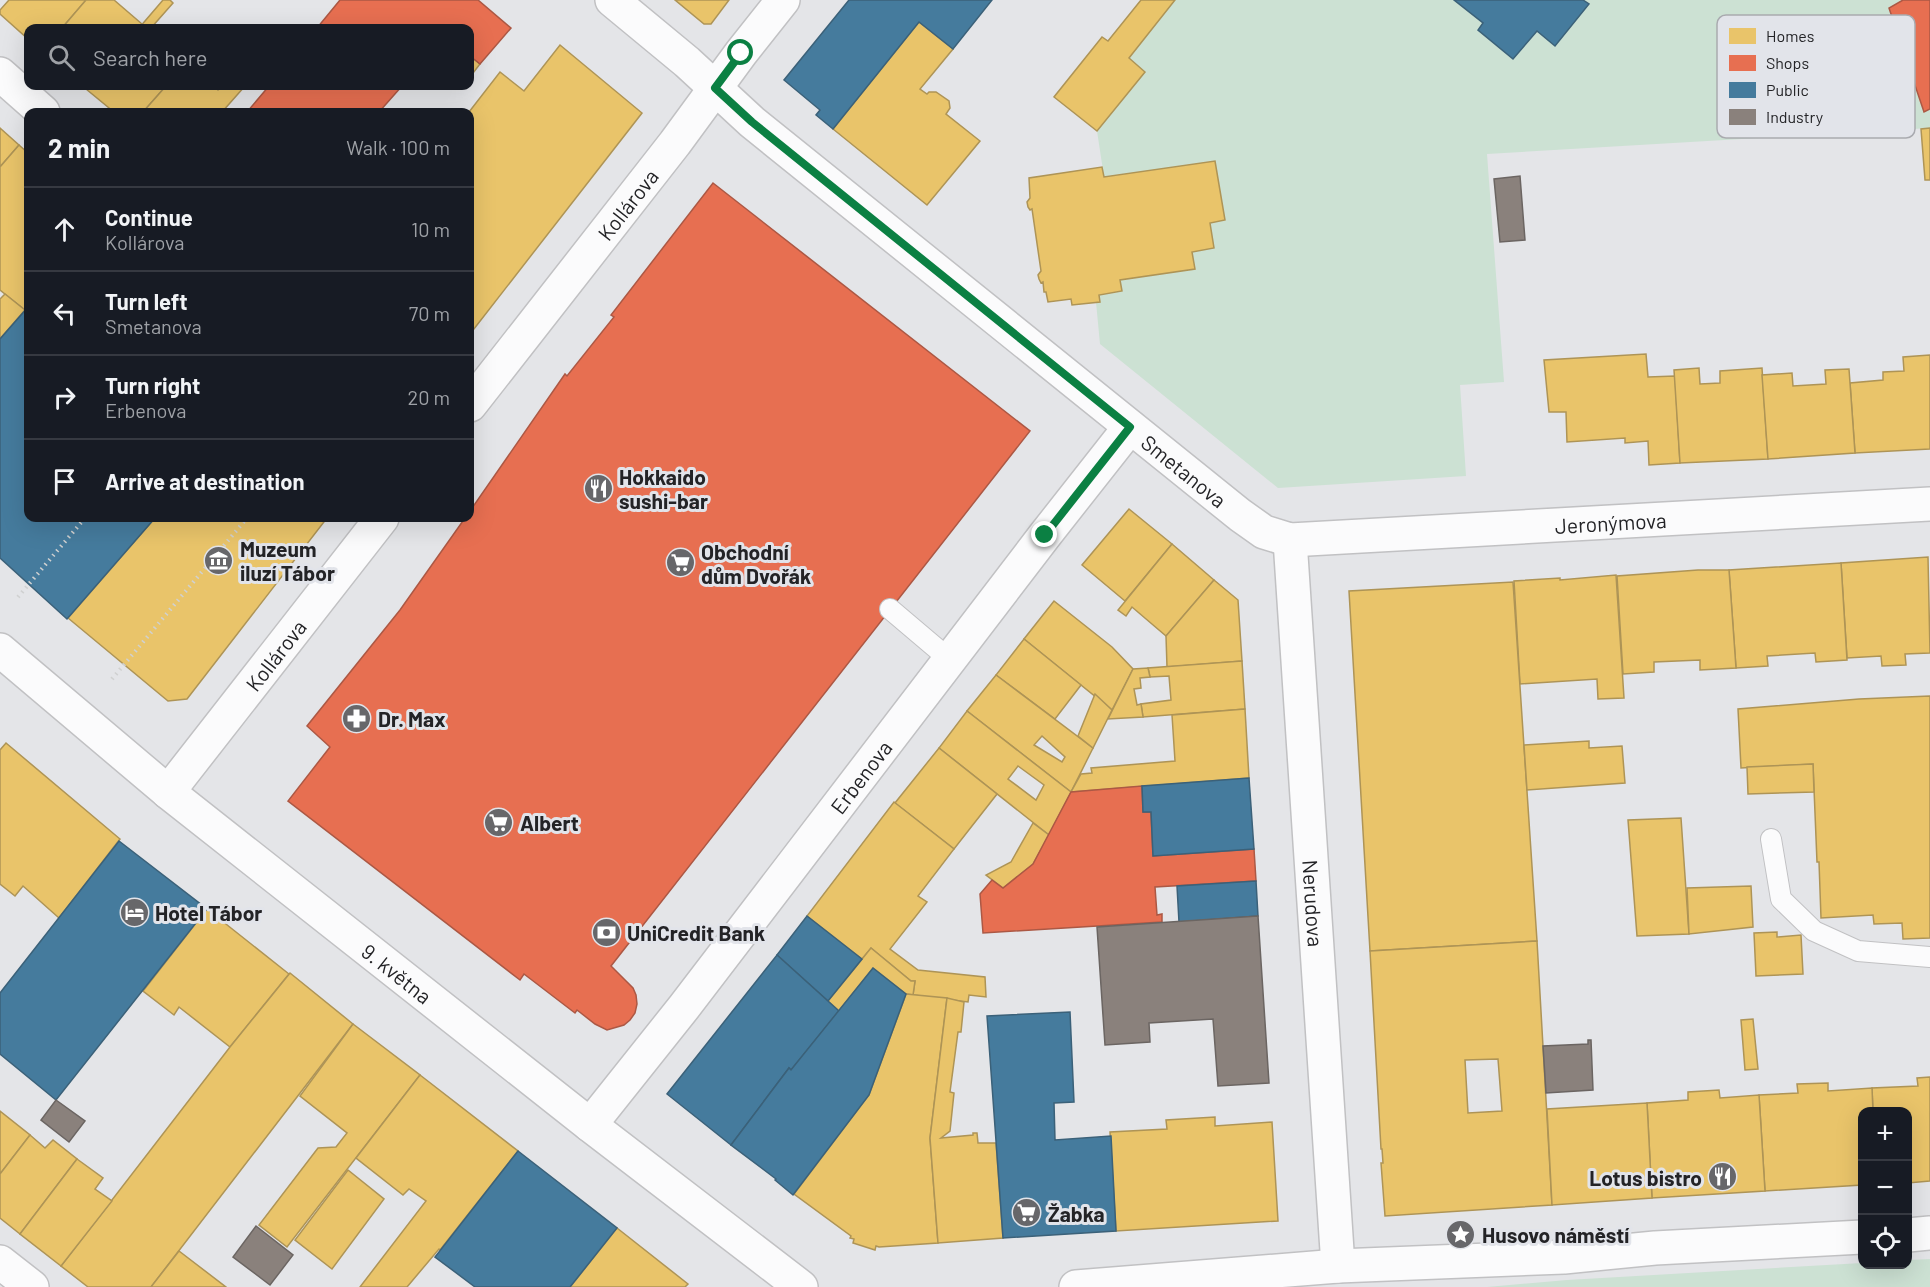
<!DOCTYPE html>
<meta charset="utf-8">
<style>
body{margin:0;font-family:Barlow,sans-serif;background:#20242c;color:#f1f3f6}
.controls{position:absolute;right:18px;bottom:18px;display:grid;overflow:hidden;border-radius:12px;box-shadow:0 6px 24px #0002}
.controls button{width:54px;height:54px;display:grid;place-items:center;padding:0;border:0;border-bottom:2px solid #363941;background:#171b24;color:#f1f3f6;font:30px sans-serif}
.stop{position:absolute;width:18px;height:18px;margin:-14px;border:4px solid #0b8043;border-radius:50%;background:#fff}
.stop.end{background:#0b8043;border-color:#fff;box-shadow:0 2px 6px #0008}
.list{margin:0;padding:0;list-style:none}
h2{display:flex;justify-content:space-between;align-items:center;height:78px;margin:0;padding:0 24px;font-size:26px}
h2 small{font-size:20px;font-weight:400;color:#9ea1a6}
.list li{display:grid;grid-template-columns:39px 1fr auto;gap:18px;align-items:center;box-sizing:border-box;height:84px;padding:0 24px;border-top:2px solid #363941}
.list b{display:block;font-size:22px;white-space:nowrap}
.list p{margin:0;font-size:20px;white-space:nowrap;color:#9ea1a6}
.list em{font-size:20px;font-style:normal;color:#9ea1a6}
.icon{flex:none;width:33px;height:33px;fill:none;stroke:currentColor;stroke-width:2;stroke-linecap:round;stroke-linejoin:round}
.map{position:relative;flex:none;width:1930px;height:1287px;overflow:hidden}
.search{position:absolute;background:#171b24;box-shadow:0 6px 24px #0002;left:24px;top:24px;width:450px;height:66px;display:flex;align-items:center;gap:15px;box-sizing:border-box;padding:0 21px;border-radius:12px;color:#9ea1a6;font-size:22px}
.panel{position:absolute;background:#171b24;box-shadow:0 6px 24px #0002;left:24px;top:108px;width:450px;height:414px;border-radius:12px}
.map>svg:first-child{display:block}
</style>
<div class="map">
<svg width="1930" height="1287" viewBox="0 0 1930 1287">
<rect width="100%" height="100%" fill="#e4e5e8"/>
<g fill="#cce1d3">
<path d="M 1175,0 L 1930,0 L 1930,128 L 1487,154 L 1504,382 L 1460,385 L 1466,476 L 1278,488 L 1100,344 L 1096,302 L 1100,301 L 1099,295 L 1121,291 L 1120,280 L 1195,269 L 1192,252 L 1214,248 L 1210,223 L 1104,177 L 1097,131 L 1144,72 L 1129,58 Z"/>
<path d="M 1930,1259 L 1930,1287 L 1487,1287 L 1567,1280 L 1862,1263 L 1862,1264 L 1908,1264 L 1908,1260 Z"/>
</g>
<g fill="#e9c46a" stroke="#ae9456" stroke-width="1.5" fill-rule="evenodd">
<path d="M 9,0 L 86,0 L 62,28 L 28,28 L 28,39 L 0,14 L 0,10 Z"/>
<path d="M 86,0 L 114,0 L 142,24 L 139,28 L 62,28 Z"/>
<path d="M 163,0 L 170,0 L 173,3 L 151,28 L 139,28 Z"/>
<path d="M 675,0 L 729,0 L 711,24 L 704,24 Z"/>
<path d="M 1141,0 L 1175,0 L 1129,58 L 1145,72 L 1097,131 L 1054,97 L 1102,37 L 1108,41 Z"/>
<path d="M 919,22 L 953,49 L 920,89 L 927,94 L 929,92 L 936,92 L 949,101 L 950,108 L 946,114 L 980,141 L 927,205 L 833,129 Z"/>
<path d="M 560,45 L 642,113 L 470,334 L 469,112 L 500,72 L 524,91 Z"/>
<path d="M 470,56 L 480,64 L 470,77 Z"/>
<path d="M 89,86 L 166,86 L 143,112 L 114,112 L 86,89 Z"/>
<path d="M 166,86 L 213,86 L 218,90 L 222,86 L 245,86 L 222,112 L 143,112 Z"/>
<path d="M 0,128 L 19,145 L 0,167 Z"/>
<path d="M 1930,128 L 1930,180 L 1925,180 L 1921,129 Z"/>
<path d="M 19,145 L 28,153 L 28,307 L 25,310 L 0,290 L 0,167 Z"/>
<path d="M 1215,161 L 1225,220 L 1210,223 L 1214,248 L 1192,252 L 1195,269 L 1120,280 L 1122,291 L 1099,295 L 1100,302 L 1072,305 L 1071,299 L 1048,302 L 1046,292 L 1044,292 L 1043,282 L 1041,283 L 1039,279 L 1038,275 L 1041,271 L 1032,209 L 1030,210 L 1028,207 L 1027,202 L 1030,198 L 1029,178 L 1102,167 L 1104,177 Z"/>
<path d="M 5,294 L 25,310 L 0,339 L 0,299 Z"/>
<path d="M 1646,354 L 1648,377 L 1675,376 L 1680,463 L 1649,465 L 1648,441 L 1625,443 L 1625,438 L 1567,442 L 1566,412 L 1549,412 L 1544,360 Z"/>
<path d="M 1930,355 L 1930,449 L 1855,453 L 1850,383 L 1883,380 L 1883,372 L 1904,371 L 1903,357 Z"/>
<path d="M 1699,368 L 1700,384 L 1720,383 L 1720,371 L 1762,368 L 1768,459 L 1680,463 L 1674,370 Z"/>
<path d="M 1849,369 L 1855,453 L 1768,459 L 1762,375 L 1792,373 L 1793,386 L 1826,384 L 1825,370 Z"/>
<path d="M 1129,509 L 1172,544 L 1125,601 L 1082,565 Z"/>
<path d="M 155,518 L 327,518 L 187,699 L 168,701 L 68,618 Z"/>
<path d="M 1172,544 L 1214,580 L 1166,636 L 1132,607 L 1126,616 L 1118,610 Z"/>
<path d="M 1928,557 L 1930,653 L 1905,654 L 1906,665 L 1882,666 L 1881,656 L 1847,658 L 1841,563 Z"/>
<path d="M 1841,563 L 1847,660 L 1816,662 L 1815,653 L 1767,656 L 1768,666 L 1736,668 L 1729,570 Z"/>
<path d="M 1698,570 L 1729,570 L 1736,668 L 1700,670 L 1700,660 L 1654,662 L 1654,672 L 1623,674 L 1617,576 Z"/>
<path d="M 1616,575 L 1624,698 L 1598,699 L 1597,679 L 1520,684 L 1514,581 L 1560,578 L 1560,580 Z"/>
<path d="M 1214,580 L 1238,600 L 1242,661 L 1167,667 L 1166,636 Z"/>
<path d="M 1513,582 L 1537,941 L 1370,951 L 1349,591 Z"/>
<path d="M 1054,601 L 1112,647 L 1133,669 L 1112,710 L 1024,639 Z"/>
<path d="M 1024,639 L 1081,685 L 1055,719 L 996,675 Z"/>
<path d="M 1242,661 L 1245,709 L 1143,717 L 1141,704 L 1171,700 L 1169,676 L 1150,677 L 1148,668 Z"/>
<path d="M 1148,668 L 1150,677 L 1140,678 L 1141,688 L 1134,689 L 1137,705 L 1141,704 L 1143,717 L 1108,719 L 1133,669 Z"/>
<path d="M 996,675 L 1093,748 L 1071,792 L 967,711 ZM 1042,736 L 1065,757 L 1062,762 L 1034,745 Z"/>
<path d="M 1095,694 L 1112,710 L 1093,748 L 1078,736 Z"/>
<path d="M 1930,696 L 1930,938 L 1903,939 L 1902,923 L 1874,924 L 1873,915 L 1821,918 L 1819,862 L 1817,862 L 1813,764 L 1741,768 L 1738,709 L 1859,699 Z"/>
<path d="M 1245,709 L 1249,778 L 1071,792 L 1081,774 L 1092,773 L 1091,768 L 1175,761 L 1172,715 Z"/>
<path d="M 967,711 L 1071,792 L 1049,835 L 939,748 ZM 1018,766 L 1044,785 L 1036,800 L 1008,779 Z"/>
<path d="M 1589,741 L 1589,748 L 1622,746 L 1625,783 L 1527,790 L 1524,745 Z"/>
<path d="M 6,743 L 120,839 L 59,918 L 23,886 L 15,896 L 0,884 L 0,750 Z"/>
<path d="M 939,748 L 997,794 L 954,849 L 895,803 Z"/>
<path d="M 1813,764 L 1814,792 L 1748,794 L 1747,767 Z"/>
<path d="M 894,802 L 954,849 L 918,896 L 927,902 L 890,949 L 918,970 L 985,977 L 986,997 L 969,995 L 968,1002 L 913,995 L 915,981 L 911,981 L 871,948 L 862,959 L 807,916 Z"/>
<path d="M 1681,818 L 1689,934 L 1637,936 L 1628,820 Z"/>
<path d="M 1033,823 L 1049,835 L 1033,864 L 1003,888 L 986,875 L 1011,862 Z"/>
<path d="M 1751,886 L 1753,927 L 1689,934 L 1687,888 Z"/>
<path d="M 207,909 L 289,974 L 230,1047 L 179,1007 L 174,1015 L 143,991 Z"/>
<path d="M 1777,932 L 1777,937 L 1801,935 L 1803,974 L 1756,976 L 1754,933 Z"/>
<path d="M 1537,941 L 1552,1205 L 1385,1216 L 1381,1163 L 1383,1163 L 1382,1149 L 1381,1149 L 1370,951 ZM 1498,1059 L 1502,1111 L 1468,1113 L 1465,1060 Z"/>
<path d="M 871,948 L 911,981 L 915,981 L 913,995 L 906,994 L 873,968 L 839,1011 L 828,1001 Z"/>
<path d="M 290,973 L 353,1024 L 151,1287 L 88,1287 L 61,1266 L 230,1047 Z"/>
<path d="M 906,994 L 947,998 L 930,1138 L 938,1243 L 879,1247 L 876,1246 L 875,1250 L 853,1243 L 854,1239 L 850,1238 L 851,1236 L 794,1194 L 869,1095 Z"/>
<path d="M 947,998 L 964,1002 L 961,1032 L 958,1032 L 950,1092 L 954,1093 L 950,1131 L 941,1138 L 973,1135 L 973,1133 L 977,1133 L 978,1143 L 996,1143 L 1003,1238 L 938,1243 L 930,1138 Z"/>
<path d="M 1753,1019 L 1758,1069 L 1745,1070 L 1741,1020 Z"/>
<path d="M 353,1024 L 420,1075 L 287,1247 L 259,1225 L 318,1148 L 336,1147 L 347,1133 L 300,1096 Z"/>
<path d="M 420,1075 L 518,1151 L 440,1250 L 439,1249 L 407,1287 L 360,1287 L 426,1201 L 409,1189 L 403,1195 L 356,1158 Z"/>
<path d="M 1930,1077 L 1930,1181 L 1908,1183 L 1908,1112 L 1873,1112 L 1872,1088 L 1918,1086 L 1917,1078 Z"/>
<path d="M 1828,1083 L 1828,1091 L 1872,1088 L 1873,1112 L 1862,1112 L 1862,1185 L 1765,1191 L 1759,1095 L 1798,1093 L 1797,1084 Z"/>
<path d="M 1719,1090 L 1720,1098 L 1759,1095 L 1765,1191 L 1652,1198 L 1647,1103 L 1688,1100 L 1688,1092 Z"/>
<path d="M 1647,1103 L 1652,1198 L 1552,1205 L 1547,1109 Z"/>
<path d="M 0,1111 L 30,1135 L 0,1174 Z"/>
<path d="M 1215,1117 L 1215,1126 L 1272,1122 L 1278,1221 L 1116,1231 L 1110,1132 L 1167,1129 L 1166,1120 Z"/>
<path d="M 30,1135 L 45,1148 L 53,1140 L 77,1159 L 20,1234 L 0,1218 L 0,1174 Z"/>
<path d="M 77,1159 L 103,1178 L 95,1189 L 112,1201 L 61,1266 L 20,1234 Z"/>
<path d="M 348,1170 L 384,1199 L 332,1269 L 295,1240 Z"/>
<path d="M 617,1228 L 688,1284 L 685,1287 L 570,1287 Z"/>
<path d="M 179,1251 L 226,1287 L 151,1287 Z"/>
</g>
<g fill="#e76f51" stroke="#ac5844" stroke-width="1.5">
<path d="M 340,0 L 478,0 L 511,28 L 480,64 L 470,56 L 470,28 L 317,28 Z"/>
<path d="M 1903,0 L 1930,0 L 1930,109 L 1924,112 L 1889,8 Z"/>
<path d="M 269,86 L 402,86 L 379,112 L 247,112 Z"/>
<path d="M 713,183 L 1030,431 L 611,966 L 633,988 L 636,995 L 637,1004 L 635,1013 L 630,1020 L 624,1025 L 607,1030 L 595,1024 L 577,1010 L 575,1013 L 524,974 L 520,980 L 288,801 L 330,747 L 307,726 L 400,610 L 465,518 L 470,518 L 470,511 L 565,374 L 567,376 L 614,317 L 611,315 Z"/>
<path d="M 1142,786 L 1143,812 L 1151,812 L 1153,856 L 1254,849 L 1256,881 L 1155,887 L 1157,915 L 1162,914 L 1162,922 L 983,933 L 980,894 L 992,880 L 1003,888 L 1033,864 L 1071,792 Z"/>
</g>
<g fill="#457b9d" stroke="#3b6179" stroke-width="1.5">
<path d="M 849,0 L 992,0 L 953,49 L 919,22 L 833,129 L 816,115 L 820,110 L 784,80 Z"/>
<path d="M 1454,0 L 1583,0 L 1589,4 L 1555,46 L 1537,31 L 1513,59 L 1478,30 L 1483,23 Z"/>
<path d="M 28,307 L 28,518 L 155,518 L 67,619 L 0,558 L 0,339 Z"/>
<path d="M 1249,778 L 1254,849 L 1153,856 L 1151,812 L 1143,812 L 1142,786 Z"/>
<path d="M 119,841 L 207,909 L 56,1100 L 0,1054 L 0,993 Z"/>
<path d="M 1256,881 L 1258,916 L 1179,922 L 1177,886 Z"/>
<path d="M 807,916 L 862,959 L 828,1001 L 777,955 Z"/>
<path d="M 777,955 L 839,1011 L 791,1070 L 789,1068 L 731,1145 L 667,1094 Z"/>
<path d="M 873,968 L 906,994 L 869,1095 L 793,1195 L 775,1180 L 776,1179 L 731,1145 L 789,1068 L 791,1070 Z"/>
<path d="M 1070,1012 L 1074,1102 L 1054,1103 L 1055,1140 L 1111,1136 L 1116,1231 L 1003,1238 L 987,1016 Z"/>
<path d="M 518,1151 L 617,1228 L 570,1287 L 475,1287 L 435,1257 Z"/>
</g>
<g fill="#8a817c" stroke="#6b6562" stroke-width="1.5">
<path d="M 1520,176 L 1525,240 L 1500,242 L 1494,179 Z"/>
<path d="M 1258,916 L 1269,1083 L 1218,1086 L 1213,1019 L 1149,1023 L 1150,1042 L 1105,1045 L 1097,927 Z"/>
<path d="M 1588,1040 L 1591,1040 L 1593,1090 L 1546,1093 L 1543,1046 L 1588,1044 Z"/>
<path d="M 56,1100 L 85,1121 L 69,1142 L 41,1120 Z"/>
<path d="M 256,1226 L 293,1255 L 270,1285 L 233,1257 Z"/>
</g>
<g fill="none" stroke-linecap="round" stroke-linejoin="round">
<defs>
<g id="service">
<path d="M 890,609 L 949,659"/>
<path d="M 1771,839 L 1781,899 L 1814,931 L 1858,951 L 1930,957"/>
</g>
<g id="minor">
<path id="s1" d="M 612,0 L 687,62 L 752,122 L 1240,515 L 1264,532 L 1290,540 L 1930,504"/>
<path d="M 0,74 L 43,112"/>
<path id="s2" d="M 470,405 L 675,143 L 741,53 L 783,0"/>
<path id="s3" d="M 1290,540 L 1338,1266"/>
<path id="s4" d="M 0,650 L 168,792 L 590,1125 L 801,1287"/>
<path id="s5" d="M 168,792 L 382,518"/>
<path id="s6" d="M 590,1125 L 684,1007 L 1045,535 L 1130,427"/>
<path d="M 1908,1235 L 1930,1233"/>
<path d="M 0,1262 L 32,1287"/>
<path d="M 1076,1287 L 1338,1266 L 1564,1257 L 1655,1248 L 1862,1237"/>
</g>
</defs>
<use href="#service" stroke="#c1c1c3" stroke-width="22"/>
<use href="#minor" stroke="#c1c1c3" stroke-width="36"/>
<g stroke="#d0d1d1" stroke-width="4" stroke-dasharray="1.5 4.5" stroke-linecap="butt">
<path d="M 18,597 L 85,518"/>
<path d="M 112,679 L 247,518"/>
</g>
<use href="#service" stroke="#fbfbfc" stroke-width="20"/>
<use href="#minor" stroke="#fbfbfc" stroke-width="33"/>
</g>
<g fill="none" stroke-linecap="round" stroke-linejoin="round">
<path stroke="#0b8043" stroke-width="8" d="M 741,53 L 715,88 L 752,122 L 1130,427 L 1045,535"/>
</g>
<defs>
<symbol id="restaurant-disc" viewBox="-11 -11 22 22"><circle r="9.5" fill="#67676a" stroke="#e2e4ea"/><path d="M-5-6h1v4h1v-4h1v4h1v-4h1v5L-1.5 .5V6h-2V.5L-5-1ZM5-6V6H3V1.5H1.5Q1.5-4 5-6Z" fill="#fff"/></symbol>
<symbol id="museum-disc" viewBox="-11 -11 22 22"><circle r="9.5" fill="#67676a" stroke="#e2e4ea"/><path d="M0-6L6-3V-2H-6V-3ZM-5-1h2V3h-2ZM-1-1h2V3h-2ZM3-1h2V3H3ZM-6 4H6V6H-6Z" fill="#fff"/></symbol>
<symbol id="supermarket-disc" viewBox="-11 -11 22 22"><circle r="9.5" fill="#67676a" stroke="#e2e4ea"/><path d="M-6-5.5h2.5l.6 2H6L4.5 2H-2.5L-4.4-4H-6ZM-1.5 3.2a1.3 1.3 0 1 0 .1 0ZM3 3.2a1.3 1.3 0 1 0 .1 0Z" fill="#fff"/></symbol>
<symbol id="pharmacy-disc" viewBox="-11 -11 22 22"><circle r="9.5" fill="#67676a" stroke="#e2e4ea"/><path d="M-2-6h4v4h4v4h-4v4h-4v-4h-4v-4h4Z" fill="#fff"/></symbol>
<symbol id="hotel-disc" viewBox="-11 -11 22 22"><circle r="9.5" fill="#67676a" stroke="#e2e4ea"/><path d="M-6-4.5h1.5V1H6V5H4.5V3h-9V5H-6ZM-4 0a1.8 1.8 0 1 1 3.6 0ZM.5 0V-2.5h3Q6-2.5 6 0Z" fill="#fff"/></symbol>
<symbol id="bank-disc" viewBox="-11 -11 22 22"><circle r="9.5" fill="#67676a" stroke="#e2e4ea"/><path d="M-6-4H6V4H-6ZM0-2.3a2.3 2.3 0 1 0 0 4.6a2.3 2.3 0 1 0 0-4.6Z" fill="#fff"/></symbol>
<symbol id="sight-disc" viewBox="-11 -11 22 22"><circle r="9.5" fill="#67676a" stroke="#e2e4ea"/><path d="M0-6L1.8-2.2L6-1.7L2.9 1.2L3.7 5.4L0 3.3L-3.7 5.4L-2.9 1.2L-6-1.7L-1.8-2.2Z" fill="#fff"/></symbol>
</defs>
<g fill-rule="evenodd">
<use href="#restaurant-disc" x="582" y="472" width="33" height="33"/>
<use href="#museum-disc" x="202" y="544" width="33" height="33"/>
<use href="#supermarket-disc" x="664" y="546" width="33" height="33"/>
<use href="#pharmacy-disc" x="340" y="702" width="33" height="33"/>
<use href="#supermarket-disc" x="482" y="806" width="33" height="33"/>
<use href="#hotel-disc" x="118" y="896" width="33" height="33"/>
<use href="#bank-disc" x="590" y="916" width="33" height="33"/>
<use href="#restaurant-disc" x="1706" y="1160" width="33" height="33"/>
<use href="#supermarket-disc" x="1010" y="1196" width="33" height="33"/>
<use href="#sight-disc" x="1444" y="1218" width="33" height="33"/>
</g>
<g text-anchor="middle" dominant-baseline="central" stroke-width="6" stroke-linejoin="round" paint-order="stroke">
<g font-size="21" fill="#232326" stroke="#e2e4ea">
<text stroke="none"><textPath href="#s2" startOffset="255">Kollárova</textPath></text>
<text stroke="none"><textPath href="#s1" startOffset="741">Smetanova</textPath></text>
<text stroke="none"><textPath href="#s1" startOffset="1190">Jeronýmova</textPath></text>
<text stroke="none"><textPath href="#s5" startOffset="174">Kollárova</textPath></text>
<text stroke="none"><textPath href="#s6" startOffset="441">Erbenova</textPath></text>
<text stroke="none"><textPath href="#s3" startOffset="364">Nerudova</textPath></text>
<text stroke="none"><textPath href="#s4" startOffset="512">9. května</textPath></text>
</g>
<g font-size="21" font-weight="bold" fill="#232326" stroke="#e2e4ea" text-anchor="start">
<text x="619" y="476">Hokkaido<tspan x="619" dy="24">sushi-bar</tspan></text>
<text x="240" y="548">Muzeum<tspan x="240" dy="24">iluzí Tábor</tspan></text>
<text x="701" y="551">Obchodní<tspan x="701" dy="24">dům Dvořák</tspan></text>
<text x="378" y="718">Dr. Max</text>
<text x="520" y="822">Albert</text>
<text x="155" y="912">Hotel Tábor</text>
<text x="627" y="932">UniCredit Bank</text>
<text x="1702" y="1177" text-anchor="end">Lotus bistro</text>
<text x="1048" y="1213">Žabka</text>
<text x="1482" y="1234">Husovo náměstí</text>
</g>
</g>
<rect x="1717" y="15" width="198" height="123" rx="9" fill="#e2e4ea" stroke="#a9aaaf" stroke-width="1.5"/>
<rect x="1729" y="28" width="27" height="16" fill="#e9c46a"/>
<rect x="1729" y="55" width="27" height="16" fill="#e76f51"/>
<rect x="1729" y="82" width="27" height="16" fill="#457b9d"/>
<rect x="1729" y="109" width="27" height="16" fill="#8a817c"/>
<g font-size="16" fill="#232326">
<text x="1766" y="42">Homes</text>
<text x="1766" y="69">Shops</text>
<text x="1766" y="96">Public</text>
<text x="1766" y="123">Industry</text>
</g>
</svg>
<div class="controls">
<button>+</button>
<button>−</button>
<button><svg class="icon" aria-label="locate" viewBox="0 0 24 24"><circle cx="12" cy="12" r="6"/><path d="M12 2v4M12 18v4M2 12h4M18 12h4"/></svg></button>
</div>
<div class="stop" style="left:741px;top:53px"></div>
<div class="stop end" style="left:1045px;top:535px"></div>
<div class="search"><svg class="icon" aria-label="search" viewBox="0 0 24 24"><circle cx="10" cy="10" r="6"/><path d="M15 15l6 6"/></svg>Search here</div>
<section class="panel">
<h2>2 min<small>Walk · 100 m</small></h2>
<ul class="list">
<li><svg class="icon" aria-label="ahead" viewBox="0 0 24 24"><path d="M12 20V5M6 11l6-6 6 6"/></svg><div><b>Continue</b><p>Kollárova</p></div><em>10 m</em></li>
<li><svg class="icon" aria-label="left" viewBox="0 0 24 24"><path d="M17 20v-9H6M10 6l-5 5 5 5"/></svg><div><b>Turn left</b><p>Smetanova</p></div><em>70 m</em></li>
<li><svg class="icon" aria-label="right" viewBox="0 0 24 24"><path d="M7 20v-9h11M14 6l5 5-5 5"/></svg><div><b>Turn right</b><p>Erbenova</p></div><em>20 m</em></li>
<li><svg class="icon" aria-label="arrive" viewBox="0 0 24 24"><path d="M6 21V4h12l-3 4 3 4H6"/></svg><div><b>Arrive at destination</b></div></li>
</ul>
</section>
</div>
